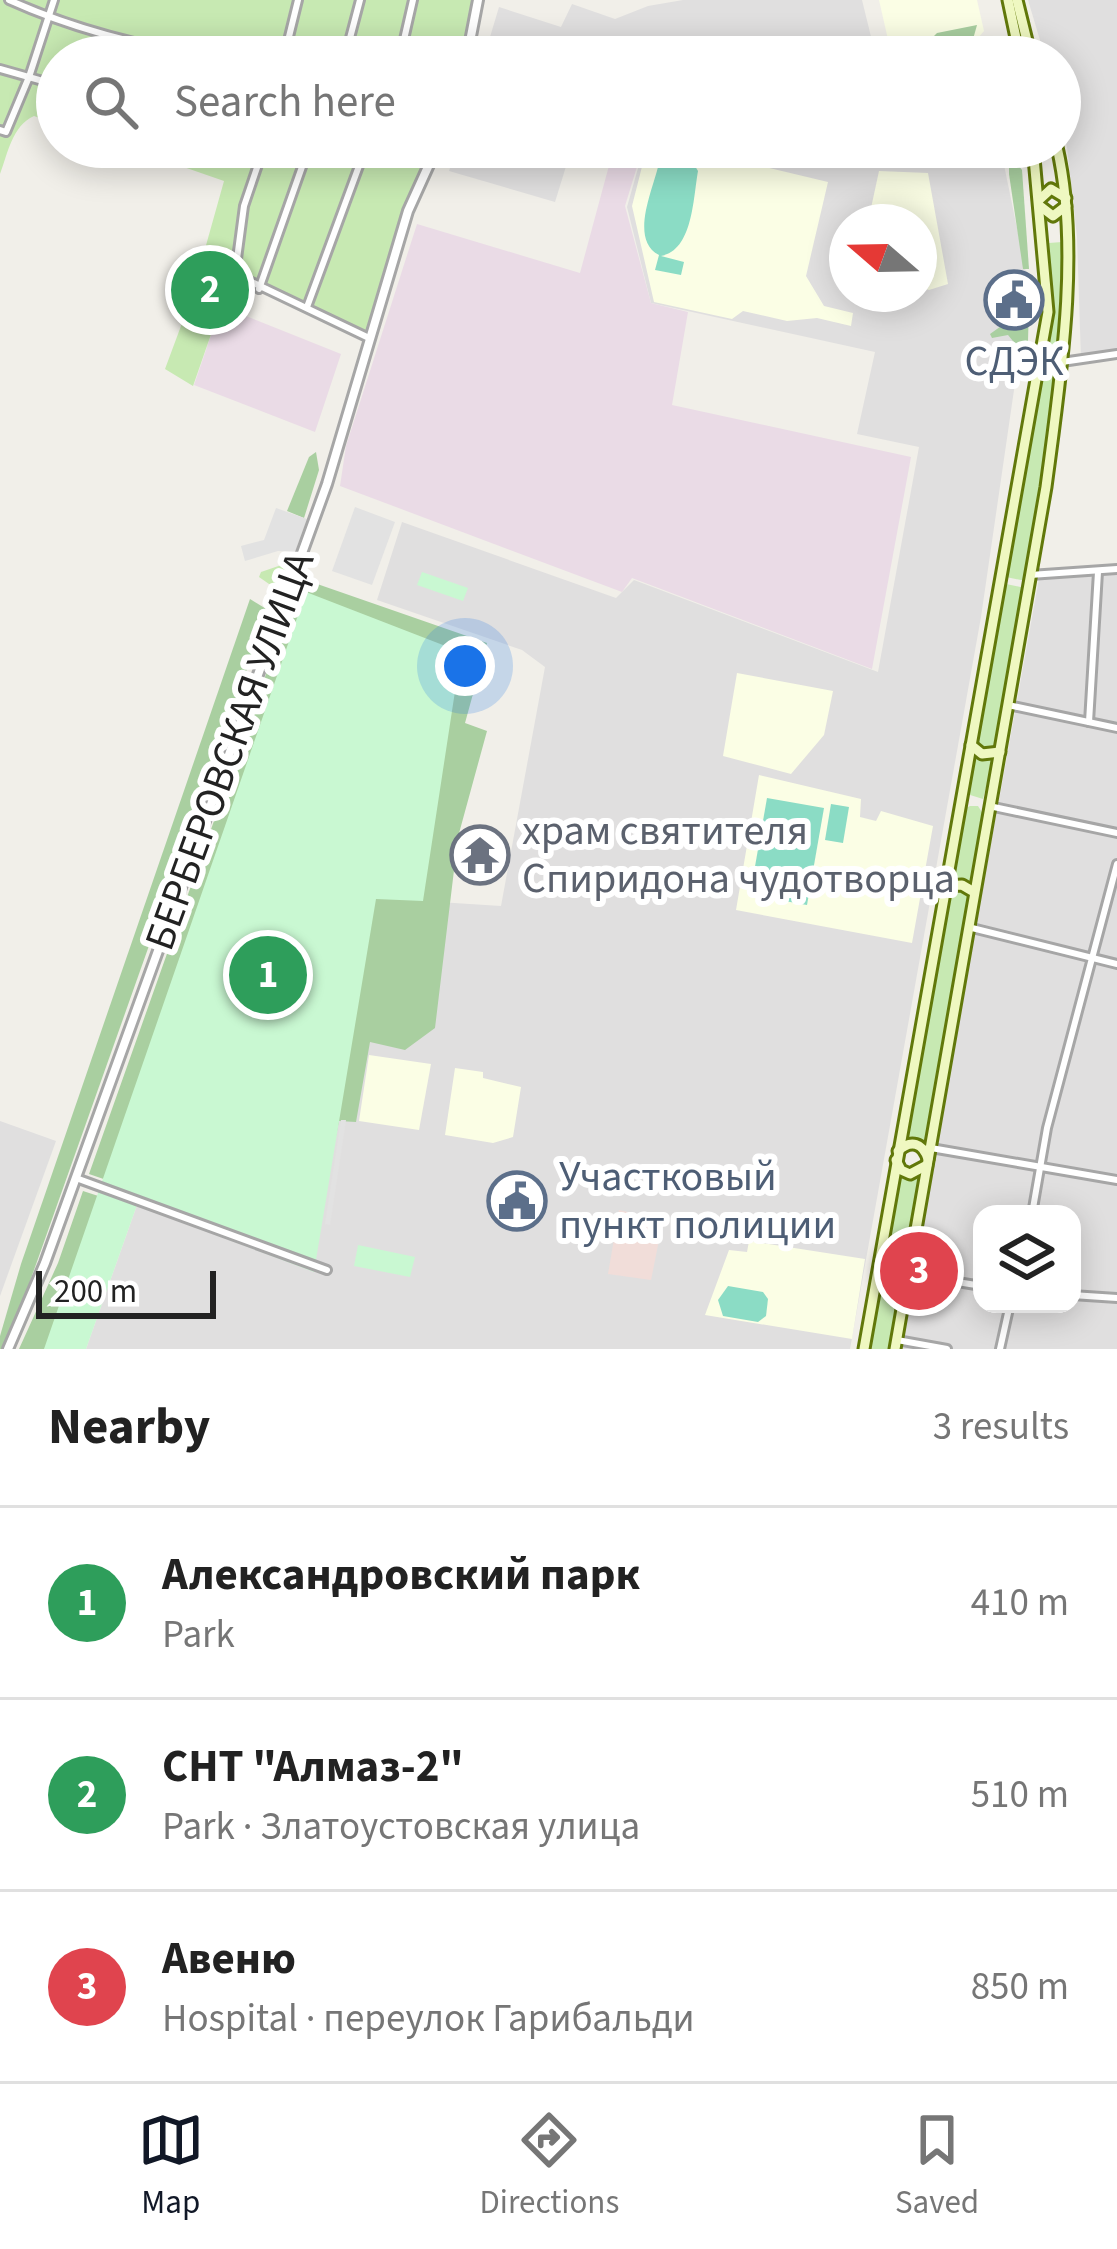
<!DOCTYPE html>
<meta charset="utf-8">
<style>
body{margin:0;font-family:"Source Sans 3",sans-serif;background:#f6f6f6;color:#222}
.controls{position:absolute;right:36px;bottom:36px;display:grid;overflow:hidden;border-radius:24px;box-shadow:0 6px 30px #0003}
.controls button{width:108px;height:108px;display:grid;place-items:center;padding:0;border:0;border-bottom:3px solid #e0e0e0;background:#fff;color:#222;font:60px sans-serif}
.compass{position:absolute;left:829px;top:204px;width:108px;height:108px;border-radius:50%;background:#fff;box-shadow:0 6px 30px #0003;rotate:290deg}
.scale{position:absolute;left:36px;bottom:30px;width:180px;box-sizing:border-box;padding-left:12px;border:6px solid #222;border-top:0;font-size:33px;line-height:42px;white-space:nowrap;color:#222;-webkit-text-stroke:9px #fff;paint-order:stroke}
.you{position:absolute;left:465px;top:666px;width:42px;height:42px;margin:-30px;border:9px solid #fff;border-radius:50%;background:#1a73e8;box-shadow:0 0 0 18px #1a73e833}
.badge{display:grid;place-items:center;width:78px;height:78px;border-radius:50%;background:#111827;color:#fff;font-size:39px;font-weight:700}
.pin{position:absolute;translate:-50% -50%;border:6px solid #fff;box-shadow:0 3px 12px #0006}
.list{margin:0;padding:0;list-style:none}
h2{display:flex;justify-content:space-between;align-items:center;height:156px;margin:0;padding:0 48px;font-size:51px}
h2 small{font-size:39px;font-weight:400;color:#767676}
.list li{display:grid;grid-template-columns:78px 1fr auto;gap:36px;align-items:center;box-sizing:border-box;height:192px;padding:0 48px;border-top:3px solid #e0e0e0}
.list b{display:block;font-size:45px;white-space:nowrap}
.list p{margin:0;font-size:39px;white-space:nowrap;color:#767676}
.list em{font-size:39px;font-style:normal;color:#767676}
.icon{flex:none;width:66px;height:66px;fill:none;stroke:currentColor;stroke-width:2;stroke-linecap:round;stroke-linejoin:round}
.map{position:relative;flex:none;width:1117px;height:1349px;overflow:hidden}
.search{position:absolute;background:#fff;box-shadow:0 6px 30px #0003;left:36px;right:36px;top:36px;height:132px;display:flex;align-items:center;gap:30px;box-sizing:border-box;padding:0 42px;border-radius:66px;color:#767676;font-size:45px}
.sheet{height:732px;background:#fff}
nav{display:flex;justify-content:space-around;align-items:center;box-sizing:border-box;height:168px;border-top:3px solid #e0e0e0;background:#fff;font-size:33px;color:#767676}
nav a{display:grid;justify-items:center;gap:6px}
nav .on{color:#111827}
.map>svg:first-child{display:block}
</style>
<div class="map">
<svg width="1117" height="1349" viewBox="0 0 1117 1349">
<rect width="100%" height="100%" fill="#f1efe9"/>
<g fill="#e0dfdf" fill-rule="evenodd">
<path d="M 683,0 L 862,0 L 876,57 L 484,57 L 499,7 L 561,27 L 572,4 L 615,19 L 648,6 Z"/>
<path d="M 1028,0 L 1117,0 L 1117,352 L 1081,360 L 1077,237 L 1067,147 L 1060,116 L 1060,57 L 1045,57 Z"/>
<path d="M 457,147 L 572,147 L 555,202 L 449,171 Z"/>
<path d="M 644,147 L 920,147 L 925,166 L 1002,155 L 1029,287 L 981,617 L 850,1349 L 86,1349 L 137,1205 L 350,1048 L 376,898 L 501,906 L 545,667 L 522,650 L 377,600 L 402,522 L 616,598 L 634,580 L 878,672 L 919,447 L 857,434 L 875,352 L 651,303 L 627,207 ZM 847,222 L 919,222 L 919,294 L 847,294 Z"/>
<path d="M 1117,567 L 1117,834 L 998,806 L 1040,573 Z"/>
<path d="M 997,810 L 1117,837 L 1117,1349 L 899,1349 ZM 982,1214 L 1072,1214 L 1072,1304 L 982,1304 Z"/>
<path d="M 0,1121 L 56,1141 L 0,1296 Z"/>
</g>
<path fill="#f1ddd9" d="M 619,1210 L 663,1220 L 651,1280 L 608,1274 Z"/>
<g fill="#eadbe6">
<path d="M 614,147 L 643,147 L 625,206 L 651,303 L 688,312 L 672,405 L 911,457 L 872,669 L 632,578 L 622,592 L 340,486 L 346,446 L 417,224 L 580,273 Z"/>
<path d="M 221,306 L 341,354 L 315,432 L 194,385 Z"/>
</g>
<g fill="#fbfee5">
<path d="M 879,0 L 977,0 L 984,31 L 963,56 L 892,57 Z"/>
<path d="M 647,147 L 682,147 L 828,182 L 806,276 L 824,306 L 853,313 L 851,326 L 817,318 L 787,321 L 743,311 L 732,319 L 654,302 L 632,206 Z"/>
<path d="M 879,171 L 928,173 L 948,284 L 929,290 L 919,287 L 919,222 L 868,222 Z"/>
<path d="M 737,673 L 833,691 L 824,735 L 791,774 L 723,756 Z"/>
<path d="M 759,775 L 861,799 L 860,817 L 876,821 L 881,811 L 933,826 L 912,943 L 736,910 Z"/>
<path d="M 369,1055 L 431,1064 L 419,1130 L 359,1121 Z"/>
<path d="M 455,1068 L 483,1072 L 483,1078 L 521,1087 L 513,1137 L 493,1143 L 445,1135 Z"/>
<path d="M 749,1241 L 865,1259 L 852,1339 L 705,1315 L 729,1250 L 747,1252 Z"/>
</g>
<g fill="#c7e9b2">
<path d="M 0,0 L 474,0 L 461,57 L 57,57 L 57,124 L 34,116 C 12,126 8,153 0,174 Z"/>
<path d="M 126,147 L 432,147 L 402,221 L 368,336 L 231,277 L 193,386 L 165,369 L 191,299 L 224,181 Z"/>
<path d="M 1062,242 L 1058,358 L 1044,355 L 1051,311 L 1049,243 Z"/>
<path d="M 1052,362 L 1058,368 L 1026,581 L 1006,577 L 1043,366 Z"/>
<path d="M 293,561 L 282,593 L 259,577 L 261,572 Z"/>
<path d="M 1006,584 L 1025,588 L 996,746 L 984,751 L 976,740 Z"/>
<path d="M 974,751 L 994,756 L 983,799 L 967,794 Z"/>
<path d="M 970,806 L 978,806 L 983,814 L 971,886 L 951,882 L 964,809 Z"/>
<path d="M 956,887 L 970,893 L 927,1148 L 904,1143 L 949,889 Z"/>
<path d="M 899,1171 L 920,1175 L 891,1349 L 870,1349 Z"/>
</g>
<g fill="#a9cfa0">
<path d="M 977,25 L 968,57 L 931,57 L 931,39 L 937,33 Z"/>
<path d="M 1015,161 L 1022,170 L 1029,269 L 1023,269 L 1009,174 L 1009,163 Z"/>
<path d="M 1029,306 L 1028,341 L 1024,346 L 1017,346 L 1008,335 L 992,338 L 990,334 Z"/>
<path d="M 316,452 L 319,470 L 304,518 L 287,511 L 309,457 Z"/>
<path d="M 300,578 L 487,643 L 465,723 L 487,731 L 458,837 L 435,1028 L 405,1050 L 370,1042 L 356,1122 L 339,1121 L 313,1251 L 89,1174 Z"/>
<path d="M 250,599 L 268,610 L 6,1349 L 0,1349 L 0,1336 L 21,1264 Z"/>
<path d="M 83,1191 L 135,1208 L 85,1349 L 19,1349 L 58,1263 Z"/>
</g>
<g fill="#c9f8d2">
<path d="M 422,572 L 468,588 L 463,601 L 417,585 Z"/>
<path d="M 306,592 L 461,652 L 423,901 L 376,899 L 314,1272 L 137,1205 L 86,1349 L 44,1349 Z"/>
<path d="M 358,1245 L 415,1257 L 410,1277 L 354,1266 Z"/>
</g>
<g fill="#8bdcc5">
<path d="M 674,153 L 689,156 L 698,171 C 693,199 693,250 661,256 L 684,262 L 681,275 L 655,270 L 659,255 C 629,239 653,190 659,163 Z"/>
<path d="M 767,798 L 824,808 L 807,905 L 750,895 Z"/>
<path d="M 831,804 L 849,807 L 843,843 L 825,840 Z"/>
<path d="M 728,1286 L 763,1292 L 768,1299 L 766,1316 L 758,1322 L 723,1316 L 718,1300 Z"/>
</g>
<g fill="#e2e2e2">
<path d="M 355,507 L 395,522 L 372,585 L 332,571 Z"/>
<path d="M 276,508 L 307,519 L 295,552 L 278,551 L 245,561 L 241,546 L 264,540 Z"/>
<path d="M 341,1120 L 346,1120 L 330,1225 L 325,1224 Z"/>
</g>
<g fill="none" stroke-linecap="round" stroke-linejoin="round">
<defs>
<g id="minor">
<path d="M 9,0 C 73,29 140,46 210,57"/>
<path d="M 284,57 L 298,0"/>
<path d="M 345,57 L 360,0"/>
<path d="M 400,57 L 413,0"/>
<path d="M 0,69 L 57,85"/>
<path d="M 0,130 L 6,132 L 29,77 L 54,0"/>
<path d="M 264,147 L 244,206 L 235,274 L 369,338"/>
<path d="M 259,289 L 309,147"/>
<path d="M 307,307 L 366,147"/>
<path d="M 1062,362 L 1117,354"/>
<path d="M 1030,575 L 1117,569"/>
<path d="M 1008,705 L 1117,728"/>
<path d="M 1089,722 L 1098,572"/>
<path d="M 989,806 L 1117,833"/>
<path d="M 968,927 L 1117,964"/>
<path d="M 931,1148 L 1117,1180"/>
<path d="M 76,1178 L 327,1270"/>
<path d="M 1032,1214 L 1047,1128 L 1117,864"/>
<path d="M 908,1274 L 982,1286"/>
<path d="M 1072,1295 L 1117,1298"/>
<path d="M 897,1340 L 947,1349"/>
<path d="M 1000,1349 L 1010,1304"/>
</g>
<g id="tertiary">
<path d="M 467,57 L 478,0"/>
<path d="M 8,1349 L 45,1263 L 327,484 L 408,211 L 437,147"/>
</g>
<g id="secondary">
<path d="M 1008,0 L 1020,57"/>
<path d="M 1017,0 L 1031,57"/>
<path d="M 1039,200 L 1051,189 L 1066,198"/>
<path d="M 1040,206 L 1053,216 L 1066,206"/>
<path d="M 971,745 L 982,754 L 1000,752"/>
<path d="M 945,886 L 962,885 L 974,892"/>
<path d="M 898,1151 C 911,1139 923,1143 928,1159"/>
<path d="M 896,1160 L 901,1170 L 910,1174 L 927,1165"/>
<path d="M 864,1349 L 1048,312 L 1033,147"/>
<path d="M 895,1349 L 1046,487 C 1060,381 1081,251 1057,147"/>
</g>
</defs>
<use href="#minor" stroke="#a6a6a6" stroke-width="12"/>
<use href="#tertiary" stroke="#a6a6a6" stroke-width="14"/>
<use href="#secondary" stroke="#61780a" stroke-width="15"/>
<use href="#minor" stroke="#fff" stroke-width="6"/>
<use href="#tertiary" stroke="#fff" stroke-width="8"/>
<use href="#secondary" stroke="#eff8c1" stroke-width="9"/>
</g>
<defs>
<symbol id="civic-ring" viewBox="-11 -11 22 22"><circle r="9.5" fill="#fff" stroke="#5c6f8a" stroke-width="1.5"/><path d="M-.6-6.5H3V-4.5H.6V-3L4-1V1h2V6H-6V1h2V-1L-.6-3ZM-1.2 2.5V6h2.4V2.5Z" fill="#5c6f8a"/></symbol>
<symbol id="temple-ring" viewBox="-11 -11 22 22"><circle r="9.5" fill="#fff" stroke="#6b7280" stroke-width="1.5"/><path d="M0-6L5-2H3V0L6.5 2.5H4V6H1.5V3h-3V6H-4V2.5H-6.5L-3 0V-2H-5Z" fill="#6b7280"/></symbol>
</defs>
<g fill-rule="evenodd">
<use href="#civic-ring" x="981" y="267" width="66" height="66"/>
<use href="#temple-ring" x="447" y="822" width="66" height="66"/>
<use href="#civic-ring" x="484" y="1168" width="66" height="66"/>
</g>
<g text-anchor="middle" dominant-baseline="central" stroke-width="12" stroke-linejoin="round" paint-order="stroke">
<g font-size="42" fill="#4e5e75" stroke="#fff">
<text x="1014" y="362">СДЭК</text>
<text x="559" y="1177" text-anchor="start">Участковый<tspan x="559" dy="48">пункт полиции</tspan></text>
</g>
<g font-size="42" fill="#222" stroke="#fff">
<text transform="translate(230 751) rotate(-70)">БЕРБЕРОВСКАЯ УЛИЦА</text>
</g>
<g font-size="42" fill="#5b616d" stroke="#fff" text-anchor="start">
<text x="522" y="831">храм святителя<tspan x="522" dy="48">Спиридона чудотворца</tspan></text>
</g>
</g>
</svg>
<div class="controls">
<button><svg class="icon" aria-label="layers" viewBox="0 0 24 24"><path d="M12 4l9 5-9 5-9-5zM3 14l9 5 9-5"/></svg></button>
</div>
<svg class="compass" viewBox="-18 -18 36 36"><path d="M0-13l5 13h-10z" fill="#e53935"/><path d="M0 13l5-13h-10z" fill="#767676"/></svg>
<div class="scale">200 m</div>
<div class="you"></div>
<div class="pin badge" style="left:268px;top:975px;background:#2e9e5b">1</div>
<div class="pin badge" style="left:210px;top:290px;background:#2e9e5b">2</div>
<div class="pin badge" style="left:919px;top:1271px;background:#e0444e">3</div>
<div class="search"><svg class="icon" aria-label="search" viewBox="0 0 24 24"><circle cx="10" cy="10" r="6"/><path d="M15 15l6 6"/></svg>Search here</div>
</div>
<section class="sheet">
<h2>Nearby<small>3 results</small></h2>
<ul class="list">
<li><span class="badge" style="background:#2e9e5b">1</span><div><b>Александровский парк</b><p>Park</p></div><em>410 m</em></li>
<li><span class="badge" style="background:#2e9e5b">2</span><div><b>СНТ &quot;Алмаз-2&quot;</b><p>Park · Златоустовская улица</p></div><em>510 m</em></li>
<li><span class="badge" style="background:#e0444e">3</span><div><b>Авеню</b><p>Hospital · переулок Гарибальди</p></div><em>850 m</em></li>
</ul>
</section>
<nav>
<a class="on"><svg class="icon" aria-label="map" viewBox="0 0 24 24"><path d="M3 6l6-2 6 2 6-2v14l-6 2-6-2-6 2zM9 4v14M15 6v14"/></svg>Map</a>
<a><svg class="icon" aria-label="directions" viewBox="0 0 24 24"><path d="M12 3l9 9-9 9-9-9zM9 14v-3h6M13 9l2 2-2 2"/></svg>Directions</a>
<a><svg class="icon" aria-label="saved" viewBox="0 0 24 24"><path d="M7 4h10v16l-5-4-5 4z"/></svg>Saved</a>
</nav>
